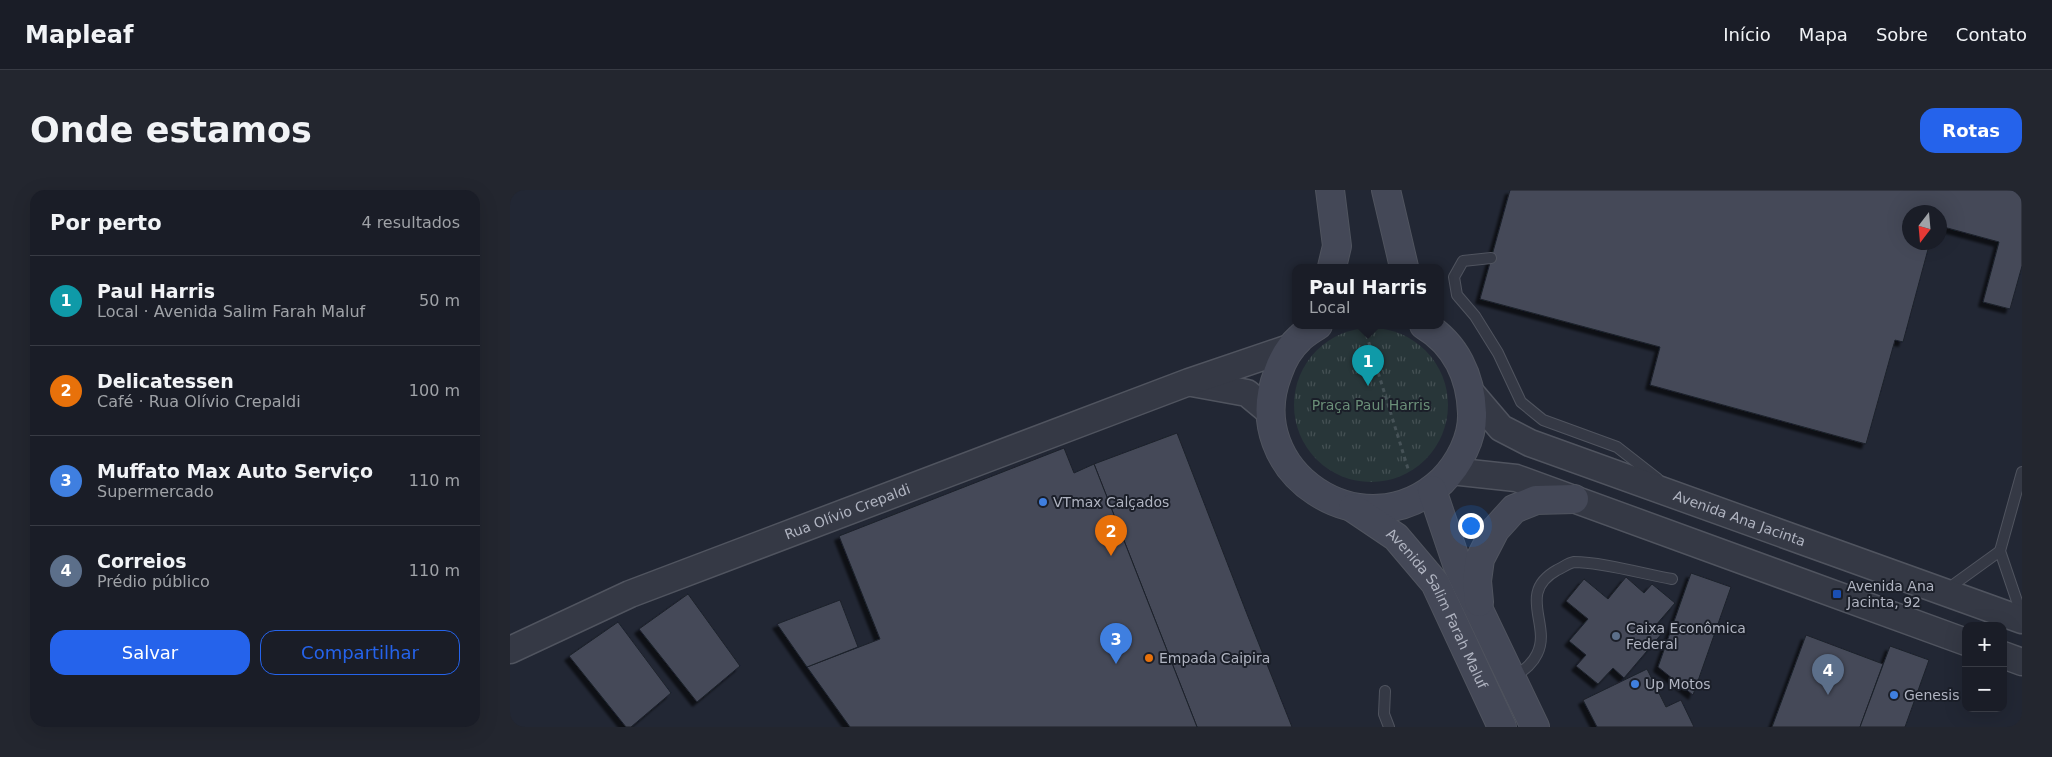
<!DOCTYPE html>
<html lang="pt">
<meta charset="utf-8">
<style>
body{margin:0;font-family:"DejaVu Sans",sans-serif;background:#23262f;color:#f1f3f6}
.controls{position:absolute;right:15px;bottom:15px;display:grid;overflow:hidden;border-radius:10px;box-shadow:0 5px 20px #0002}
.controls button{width:45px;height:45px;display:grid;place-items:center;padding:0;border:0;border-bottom:1px solid #383b44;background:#1a1d27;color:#f1f3f6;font:25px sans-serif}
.compass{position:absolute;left:1392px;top:15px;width:45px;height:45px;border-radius:50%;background:#1a1d27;box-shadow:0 5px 20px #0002;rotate:196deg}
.you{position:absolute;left:960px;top:335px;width:18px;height:18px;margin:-12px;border:4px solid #fff;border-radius:50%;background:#1a73e8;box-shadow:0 0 0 8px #1a73e833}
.badge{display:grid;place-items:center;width:32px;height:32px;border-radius:50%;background:#2563eb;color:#fff;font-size:16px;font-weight:700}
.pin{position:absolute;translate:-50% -41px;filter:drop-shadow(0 1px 2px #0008)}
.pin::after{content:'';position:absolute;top:26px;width:18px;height:15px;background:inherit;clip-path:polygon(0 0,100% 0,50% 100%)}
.popup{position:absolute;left:782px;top:74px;width:152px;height:65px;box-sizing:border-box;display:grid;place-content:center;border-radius:10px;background:#1a1d27;filter:drop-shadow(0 1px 4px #0005);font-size:16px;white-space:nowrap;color:#9fa2a7}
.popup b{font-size:19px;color:#f1f3f6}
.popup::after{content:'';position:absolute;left:50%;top:100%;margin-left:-10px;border:10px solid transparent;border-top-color:#1a1d27}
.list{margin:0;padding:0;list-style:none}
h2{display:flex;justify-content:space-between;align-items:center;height:65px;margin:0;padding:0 20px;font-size:21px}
h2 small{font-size:16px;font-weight:400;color:#9fa2a7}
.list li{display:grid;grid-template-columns:32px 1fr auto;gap:15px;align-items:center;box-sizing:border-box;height:90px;padding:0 20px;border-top:1px solid #383b44}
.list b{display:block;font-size:19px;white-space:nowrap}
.list p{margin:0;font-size:16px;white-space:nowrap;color:#9fa2a7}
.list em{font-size:16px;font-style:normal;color:#9fa2a7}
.actions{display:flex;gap:10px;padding:15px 20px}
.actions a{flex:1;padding:11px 0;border:1px solid #2563eb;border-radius:15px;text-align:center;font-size:18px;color:#2563eb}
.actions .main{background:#2563eb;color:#fff}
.map{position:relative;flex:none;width:1512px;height:537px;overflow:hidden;border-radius:15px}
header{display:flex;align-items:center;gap:30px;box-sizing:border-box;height:70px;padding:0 25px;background:#1a1d27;border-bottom:1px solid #383b44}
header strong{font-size:24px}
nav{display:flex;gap:28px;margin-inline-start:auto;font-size:18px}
.intro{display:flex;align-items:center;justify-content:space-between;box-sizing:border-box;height:120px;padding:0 30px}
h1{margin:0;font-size:35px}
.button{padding:12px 22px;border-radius:15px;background:#2563eb;color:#fff;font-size:18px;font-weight:700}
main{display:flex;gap:30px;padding:0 30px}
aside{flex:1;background:#1a1d27;border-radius:15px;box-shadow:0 5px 20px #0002}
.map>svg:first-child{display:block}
</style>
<header>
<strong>Mapleaf</strong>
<nav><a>Início</a><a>Mapa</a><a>Sobre</a><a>Contato</a></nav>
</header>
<div class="intro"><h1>Onde estamos</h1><a class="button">Rotas</a></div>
<main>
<aside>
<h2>Por perto<small>4 resultados</small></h2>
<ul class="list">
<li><span class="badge" style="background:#0f9aa8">1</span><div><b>Paul Harris</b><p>Local · Avenida Salim Farah Maluf</p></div><em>50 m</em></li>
<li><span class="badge" style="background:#e8710a">2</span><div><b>Delicatessen</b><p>Café · Rua Olívio Crepaldi</p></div><em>100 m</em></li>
<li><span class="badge" style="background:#3f7fe0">3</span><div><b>Muffato Max Auto Serviço</b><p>Supermercado</p></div><em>110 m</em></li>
<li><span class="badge" style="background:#5c6f8a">4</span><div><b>Correios</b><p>Prédio público</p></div><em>110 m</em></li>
</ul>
<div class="actions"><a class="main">Salvar</a><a>Compartilhar</a></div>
</aside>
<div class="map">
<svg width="1512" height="537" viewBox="0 0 1512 537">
<defs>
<pattern id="grass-tufts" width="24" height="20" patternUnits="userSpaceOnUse" patternTransform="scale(1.25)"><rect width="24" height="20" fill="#283639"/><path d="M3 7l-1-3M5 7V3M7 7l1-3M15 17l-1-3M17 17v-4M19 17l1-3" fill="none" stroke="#455154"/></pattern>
<filter id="shadow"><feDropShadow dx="-4.5" dy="4.5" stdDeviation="1" flood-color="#0009"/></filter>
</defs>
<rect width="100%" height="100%" fill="#222734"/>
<circle fill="url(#grass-tufts)" cx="861" cy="215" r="77"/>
<g fill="#444a58" stroke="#1d212b" filter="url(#shadow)">
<path d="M 1000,0 L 1512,0 L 1512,76 L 1500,119 L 1473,112 L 1489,52 L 1430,36 L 1430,22 L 1400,22 L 1400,52 L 1420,52 L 1393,152 L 1385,150 L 1356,254 L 1140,195 L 1150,157 L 970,109 Z"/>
<path d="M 667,243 L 737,424 L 782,537 L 687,537 L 584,274 Z"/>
<path d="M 554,258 L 564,283 L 584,274 L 687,537 L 340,537 L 297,477 L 370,449 L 329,346 Z"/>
<path d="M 1181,383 L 1221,397 L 1183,505 L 1148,477 Z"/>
<path d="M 1116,387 L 1134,403 L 1142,394 L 1165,413 L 1146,435 L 1154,441 L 1114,488 L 1103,478 L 1088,494 L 1066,476 L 1076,465 L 1059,451 L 1078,429 L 1056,411 L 1074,389 L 1098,409 Z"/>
<path d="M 178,404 L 230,476 L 187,512 L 129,439 Z"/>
<path d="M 330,410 L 348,457 L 297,477 L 267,434 Z"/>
<path d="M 108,432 L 161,503 L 121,537 L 116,537 L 59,466 Z"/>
<path d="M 1296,445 L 1373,474 L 1350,537 L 1262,537 Z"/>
<path d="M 1380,456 L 1419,470 L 1395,537 L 1350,537 Z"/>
<path d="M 1137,479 L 1156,517 L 1171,510 L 1184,537 L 1087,537 L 1073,510 Z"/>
</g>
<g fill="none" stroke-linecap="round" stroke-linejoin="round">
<defs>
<g id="service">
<path d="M 981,68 L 953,71 L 944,87 L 947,105 L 965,126 L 988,163 L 1011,212 L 1033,230 L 1107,257 L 1148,289"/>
<path d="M 1512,282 L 1490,361 L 1512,426"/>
<path d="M 1436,400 L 1490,361"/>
<path d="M 1003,488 C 1012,481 1022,475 1027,464 C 1042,435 1006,403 1047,380 C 1052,378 1058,373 1064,372 C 1092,372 1134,384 1162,389"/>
<path d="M 875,501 L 874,524 L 879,537"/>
</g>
<g id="tertiary">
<path d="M 682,193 L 737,203 L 760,222"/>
<path id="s1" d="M 962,204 L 991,238 L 1020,253 L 1512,430"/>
<path d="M 941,281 L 1006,288 L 1456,452"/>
<path id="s2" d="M 0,460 L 120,404 L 679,192 L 782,157"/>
<path d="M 1493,465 L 1512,472"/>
</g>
<g id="secondary">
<path d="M 820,0 L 827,56 L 822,77"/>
<path d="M 876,0 L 894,77"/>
<path d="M 808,135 C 802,139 795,143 790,148 C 780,157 772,171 768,183 C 729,282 854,364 932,291 C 949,274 963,248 962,223 C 961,187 946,154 914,135"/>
<path d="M 922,300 L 947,374 L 1025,537"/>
<path id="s3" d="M 843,318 L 886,347 L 925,393 L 992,537"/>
<path d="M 969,412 L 967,391 L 970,369 L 985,340 L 1004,319 L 1026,310 L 1064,309"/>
</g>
</defs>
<use href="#service" stroke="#50545f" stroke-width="12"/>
<use href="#tertiary" stroke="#50545f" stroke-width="29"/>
<use href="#secondary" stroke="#50545f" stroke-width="30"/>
<path stroke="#465257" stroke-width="3" stroke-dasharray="4 4" stroke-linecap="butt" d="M 854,137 L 899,282"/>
<use href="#service" stroke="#353945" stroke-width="10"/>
<use href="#tertiary" stroke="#353945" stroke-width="26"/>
<use href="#secondary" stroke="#444857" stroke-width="28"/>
</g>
<g fill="#3f7fe0" stroke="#1b1f29" stroke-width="2">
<circle cx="533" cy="312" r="5"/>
<circle cx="1125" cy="494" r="5"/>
<circle cx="1384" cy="505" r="5"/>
</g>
<rect fill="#1a4fb4" stroke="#1b1f29" stroke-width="2" x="1322" y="399" width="10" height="10" rx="2.5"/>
<circle fill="#5c6f8a" stroke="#1b1f29" stroke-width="2" cx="1106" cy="446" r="5"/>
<circle fill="#e8710a" stroke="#1b1f29" stroke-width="2" cx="639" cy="468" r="5"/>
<g text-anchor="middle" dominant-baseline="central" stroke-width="4" stroke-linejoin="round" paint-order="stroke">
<g font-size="14" fill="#6a8f78" stroke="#1b1f29">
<text x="861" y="215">Praça Paul Harris</text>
</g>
<g font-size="14" fill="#b0b4c1" stroke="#1b1f29" text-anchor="start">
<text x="543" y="312">VTmax Calçados</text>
<text x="1337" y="396">Avenida Ana<tspan x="1337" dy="16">Jacinta, 92</tspan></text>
<text x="1116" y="438">Caixa Econômica<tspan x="1116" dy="16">Federal</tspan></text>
<text x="649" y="468">Empada Caipira</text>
<text x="1135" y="494">Up Motos</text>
<text x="1394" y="505">Genesis</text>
</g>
<g font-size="14" fill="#b0b4c1" stroke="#1b1f29">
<text stroke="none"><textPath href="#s2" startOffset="365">Rua Olívio Crepaldi</textPath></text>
<text stroke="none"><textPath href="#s1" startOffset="300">Avenida Ana Jacinta</textPath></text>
<text stroke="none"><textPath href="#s3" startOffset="135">Avenida Salim Farah Maluf</textPath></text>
</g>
</g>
</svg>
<div class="controls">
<button>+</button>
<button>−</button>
</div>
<svg class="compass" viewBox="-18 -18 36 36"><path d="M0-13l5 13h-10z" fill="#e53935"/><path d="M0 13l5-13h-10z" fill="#9fa2a7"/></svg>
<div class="you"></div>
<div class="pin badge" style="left:858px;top:196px;background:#0f9aa8">1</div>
<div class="popup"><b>Paul Harris</b>Local</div>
<div class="pin badge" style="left:601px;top:366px;background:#e8710a">2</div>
<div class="pin badge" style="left:606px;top:474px;background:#3f7fe0">3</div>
<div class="pin badge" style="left:1318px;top:505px;background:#5c6f8a">4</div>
</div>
</main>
